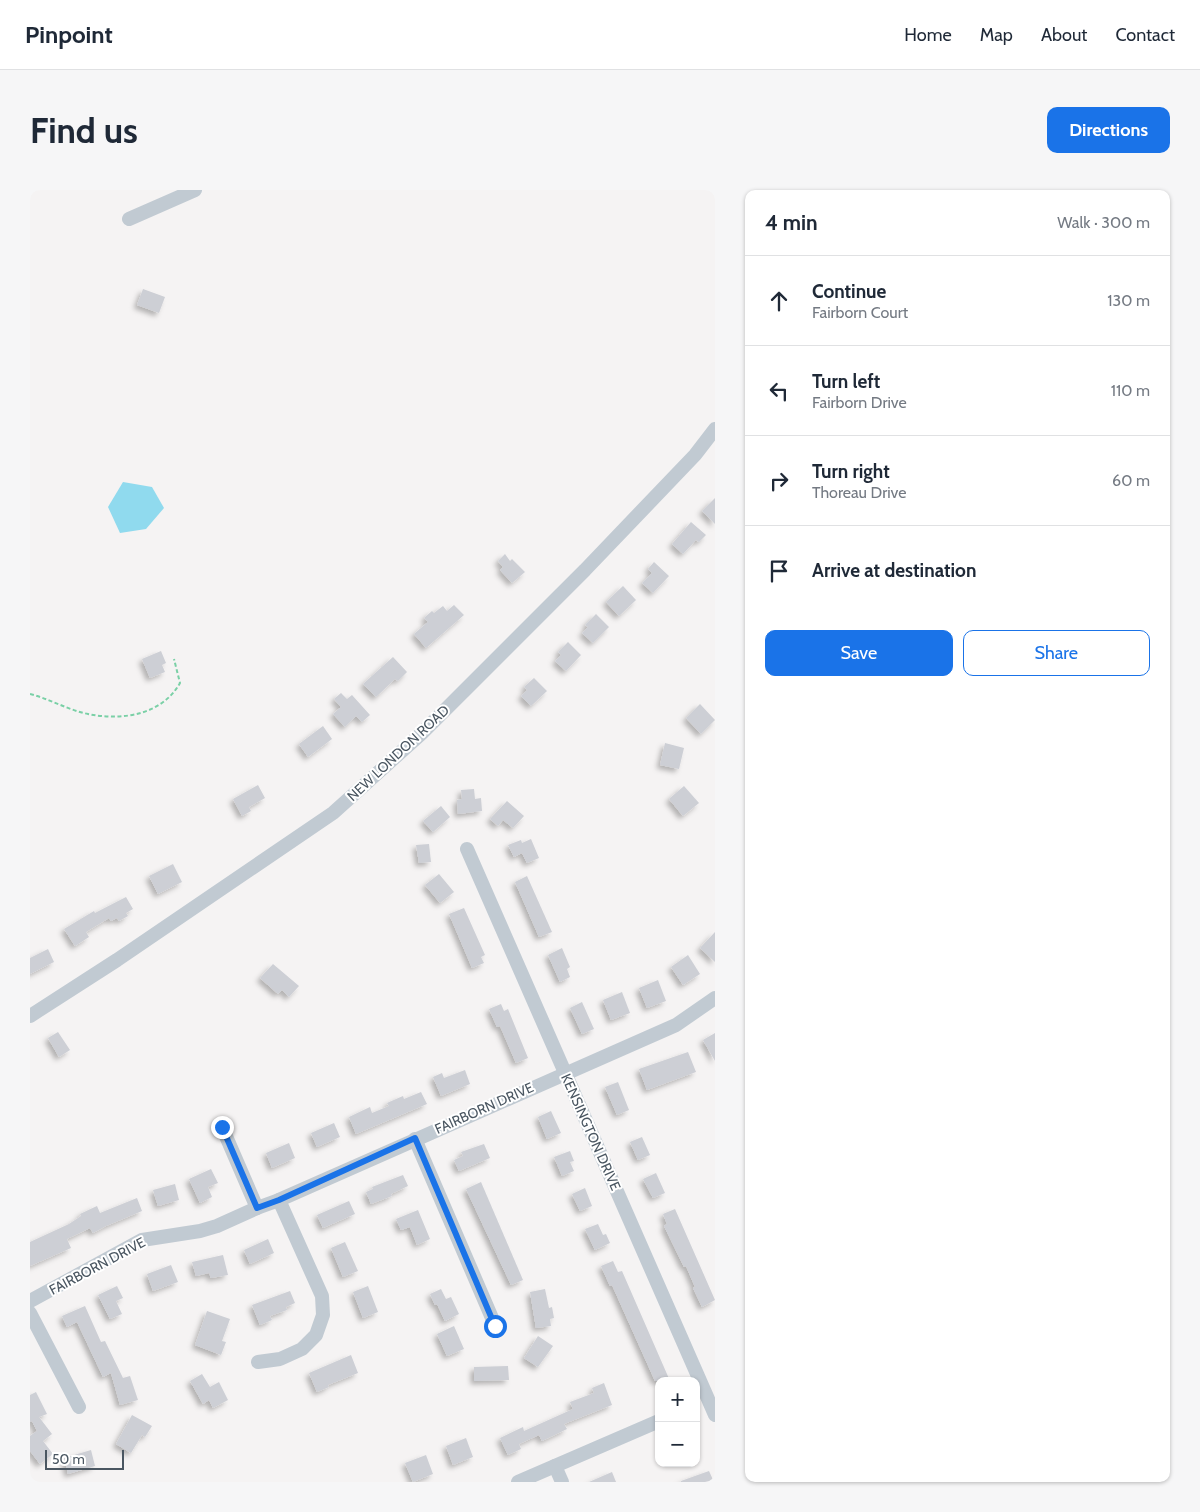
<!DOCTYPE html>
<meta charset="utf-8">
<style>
body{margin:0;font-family:Cabin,sans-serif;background:#f6f6f7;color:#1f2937}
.controls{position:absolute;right:15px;bottom:15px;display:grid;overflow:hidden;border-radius:10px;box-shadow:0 1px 4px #0004}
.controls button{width:45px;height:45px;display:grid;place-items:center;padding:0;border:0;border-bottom:1px solid #e0e1e3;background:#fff;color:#1f2937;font:25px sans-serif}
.scale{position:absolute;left:15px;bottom:12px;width:79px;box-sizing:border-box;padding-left:5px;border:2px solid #4a5661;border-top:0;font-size:14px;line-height:18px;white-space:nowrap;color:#4a5661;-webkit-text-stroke:4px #fff;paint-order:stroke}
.stop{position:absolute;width:15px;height:15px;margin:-11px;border:4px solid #1a73e8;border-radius:50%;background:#fff}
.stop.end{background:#1a73e8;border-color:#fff;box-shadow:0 1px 5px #0008}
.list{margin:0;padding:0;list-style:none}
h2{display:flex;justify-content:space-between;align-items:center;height:65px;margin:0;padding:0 20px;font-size:21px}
h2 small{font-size:16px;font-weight:400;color:#747a83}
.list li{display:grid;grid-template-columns:32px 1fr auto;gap:15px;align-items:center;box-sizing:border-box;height:90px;padding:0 20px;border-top:1px solid #e0e1e3}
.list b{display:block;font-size:19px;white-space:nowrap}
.list p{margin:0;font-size:16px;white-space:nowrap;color:#747a83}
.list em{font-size:16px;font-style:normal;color:#747a83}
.actions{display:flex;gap:10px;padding:15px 20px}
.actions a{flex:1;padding:11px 0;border:1px solid #1a73e8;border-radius:10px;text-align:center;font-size:18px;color:#1a73e8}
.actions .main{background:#1a73e8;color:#fff}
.icon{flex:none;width:28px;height:28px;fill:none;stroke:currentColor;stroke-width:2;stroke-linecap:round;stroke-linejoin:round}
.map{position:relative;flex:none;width:685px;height:1292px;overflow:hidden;border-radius:10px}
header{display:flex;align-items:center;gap:30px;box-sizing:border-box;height:70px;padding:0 25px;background:#fff;border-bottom:1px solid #e0e1e3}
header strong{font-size:24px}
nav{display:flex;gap:28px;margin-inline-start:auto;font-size:18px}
.intro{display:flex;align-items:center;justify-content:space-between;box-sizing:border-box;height:120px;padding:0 30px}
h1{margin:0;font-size:35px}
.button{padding:12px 22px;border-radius:10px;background:#1a73e8;color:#fff;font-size:18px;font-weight:700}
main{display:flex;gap:30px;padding:0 30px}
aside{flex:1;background:#fff;border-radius:10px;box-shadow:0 1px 4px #0004}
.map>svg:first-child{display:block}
</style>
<header>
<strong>Pinpoint</strong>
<nav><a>Home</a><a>Map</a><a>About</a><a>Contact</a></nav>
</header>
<div class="intro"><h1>Find us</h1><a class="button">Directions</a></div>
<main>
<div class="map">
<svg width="685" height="1292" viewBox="0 0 685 1292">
<defs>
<filter id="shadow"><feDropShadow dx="-3.5" dy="3.5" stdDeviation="2.5" flood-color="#0004"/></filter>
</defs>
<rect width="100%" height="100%" fill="#f5f3f3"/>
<path fill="#90daee" d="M 93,292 L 122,297 L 134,318 L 116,339 L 90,343 L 78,317 Z"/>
<g fill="#cdcfd5" filter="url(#shadow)">
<path d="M 113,99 L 135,107 L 129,123 L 107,115 Z"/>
<path d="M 685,308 L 685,334 L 672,321 Z"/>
<path d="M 661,332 L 676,345 L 669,352 L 666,350 L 653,364 L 642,354 Z"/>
<path d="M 475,364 L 480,371 L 482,369 L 495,382 L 482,393 L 470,380 L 473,377 L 468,371 Z"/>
<path d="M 624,372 L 639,386 L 623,403 L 612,393 L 622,383 L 618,379 Z"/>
<path d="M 593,396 L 606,410 L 589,426 L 576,412 Z"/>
<path d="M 424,415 L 434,425 L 396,458 L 384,444 L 398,432 L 394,428 L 402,421 L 404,423 L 413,416 L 417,421 Z"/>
<path d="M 566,424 L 579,437 L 563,453 L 552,443 L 558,437 L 555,435 Z"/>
<path d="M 538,452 L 551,465 L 536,481 L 525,471 L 531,465 L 528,462 Z"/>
<path d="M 131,461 L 136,473 L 132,475 L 135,482 L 120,488 L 112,469 Z"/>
<path d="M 363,467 L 377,482 L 368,491 L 365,489 L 346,507 L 333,494 Z"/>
<path d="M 504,488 L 517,501 L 501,516 L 491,506 L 497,500 L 494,497 Z"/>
<path d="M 311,503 L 317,509 L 322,505 L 340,525 L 332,532 L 326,526 L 315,537 L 303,524 L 311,517 L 304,509 Z"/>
<path d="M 670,514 L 685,530 L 671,544 L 656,528 Z"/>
<path d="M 293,536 L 302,549 L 278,567 L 269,554 Z"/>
<path d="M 635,553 L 654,558 L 649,579 L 630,575 Z"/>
<path d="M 228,595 L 235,608 L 219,617 L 221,621 L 212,626 L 203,609 Z"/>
<path d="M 654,596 L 669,613 L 653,626 L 639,609 Z"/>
<path d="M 444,599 L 445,609 L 451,608 L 452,621 L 428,624 L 427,610 L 432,609 L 431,600 Z"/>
<path d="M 477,611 L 494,626 L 483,638 L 473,630 L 468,636 L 460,629 Z"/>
<path d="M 411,616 L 420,627 L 403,642 L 393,631 Z"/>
<path d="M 501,649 L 509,668 L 497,673 L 492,663 L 484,667 L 478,655 L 491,650 L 492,653 Z"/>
<path d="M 399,654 L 401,672 L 389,673 L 386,655 Z"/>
<path d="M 143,674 L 152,692 L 128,704 L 119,686 Z"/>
<path d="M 409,684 L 424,702 L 410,713 L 395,695 Z"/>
<path d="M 497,686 L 522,742 L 509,747 L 485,692 Z"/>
<path d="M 96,707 L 103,719 L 96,723 L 98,726 L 89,731 L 87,728 L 81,731 L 79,728 L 56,742 L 59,747 L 45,756 L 34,739 L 64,721 L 65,723 Z"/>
<path d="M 434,718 L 455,765 L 451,767 L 454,773 L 442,778 L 419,724 Z"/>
<path d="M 685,742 L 685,772 L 670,758 Z"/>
<path d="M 532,758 L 540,777 L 537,779 L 540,787 L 530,792 L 518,765 Z"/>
<path d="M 18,759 L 24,772 L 0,784 L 0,768 Z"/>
<path d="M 658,765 L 670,784 L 653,795 L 641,777 Z"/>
<path d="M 243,774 L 269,796 L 259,807 L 252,800 L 248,804 L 230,788 Z"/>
<path d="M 628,790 L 636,811 L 617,818 L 609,798 Z"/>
<path d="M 592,802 L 600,823 L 581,830 L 573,810 Z"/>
<path d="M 552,812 L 564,839 L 552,844 L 540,818 Z"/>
<path d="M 471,814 L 474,821 L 478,819 L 498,868 L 486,873 L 470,836 L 467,837 L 459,819 Z"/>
<path d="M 28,842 L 40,860 L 29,867 L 18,848 Z"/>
<path d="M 685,843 L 685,871 L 673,850 Z"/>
<path d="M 658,862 L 666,882 L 617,900 L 609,879 Z"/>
<path d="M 435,880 L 440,894 L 411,906 L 403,887 L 412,883 L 414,888 Z"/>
<path d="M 588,892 L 599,920 L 587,925 L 575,897 Z"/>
<path d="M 391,902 L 397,914 L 326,944 L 319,927 L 340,917 L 342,923 L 359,916 L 357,913 L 373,906 L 374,909 Z"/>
<path d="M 521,921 L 531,943 L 517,949 L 508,927 Z"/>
<path d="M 304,933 L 310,947 L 287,957 L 281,943 Z"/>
<path d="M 612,947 L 620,965 L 608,970 L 600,952 Z"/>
<path d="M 259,953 L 265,968 L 242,978 L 236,963 Z"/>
<path d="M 454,954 L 460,968 L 429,981 L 424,970 L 433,966 L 431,962 Z"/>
<path d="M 540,961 L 544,971 L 540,972 L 544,981 L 532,986 L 524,967 Z"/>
<path d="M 181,979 L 188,993 L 178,997 L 182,1007 L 170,1013 L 159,989 Z"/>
<path d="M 626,983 L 635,1003 L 623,1008 L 613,989 Z"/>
<path d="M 373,985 L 378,996 L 361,1004 L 362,1006 L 341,1014 L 336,1002 L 343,999 L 342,997 Z"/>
<path d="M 451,992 L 493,1090 L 481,1095 L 436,999 Z"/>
<path d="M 145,994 L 149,1010 L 128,1016 L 123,1000 Z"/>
<path d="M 555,998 L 562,1016 L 550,1021 L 542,1004 Z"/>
<path d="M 107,1008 L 112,1021 L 76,1036 L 63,1043 L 60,1038 L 37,1049 L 41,1058 L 0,1076 L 0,1052 L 39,1034 L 51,1026 L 50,1024 L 67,1016 L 70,1023 Z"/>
<path d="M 319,1011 L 325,1024 L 293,1038 L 287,1025 Z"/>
<path d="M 645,1019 L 685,1110 L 672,1117 L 663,1098 L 665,1097 L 656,1076 L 654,1077 L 634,1036 L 637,1034 L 633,1024 Z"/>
<path d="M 388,1020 L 400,1049 L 387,1055 L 380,1037 L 371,1040 L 366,1029 Z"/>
<path d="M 568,1034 L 573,1045 L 576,1044 L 580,1053 L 565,1060 L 555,1039 Z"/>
<path d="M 238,1049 L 244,1063 L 220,1074 L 214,1060 Z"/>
<path d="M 315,1052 L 328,1081 L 313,1087 L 301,1058 Z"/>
<path d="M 193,1065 L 198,1085 L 181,1088 L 179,1083 L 166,1086 L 162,1072 Z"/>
<path d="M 583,1071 L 588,1082 L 592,1081 L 640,1191 L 625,1191 L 582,1095 L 580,1096 L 571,1076 Z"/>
<path d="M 141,1075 L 148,1092 L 123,1101 L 117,1084 Z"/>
<path d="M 87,1096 L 93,1108 L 86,1111 L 92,1124 L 80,1129 L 68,1105 Z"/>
<path d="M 338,1096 L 348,1122 L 333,1128 L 323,1102 Z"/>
<path d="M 411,1099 L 416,1109 L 421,1107 L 429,1124 L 415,1131 L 407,1114 L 405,1115 L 400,1104 Z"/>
<path d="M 515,1099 L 519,1118 L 522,1117 L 524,1128 L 520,1129 L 521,1136 L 506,1138 L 500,1102 Z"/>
<path d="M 260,1101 L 265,1113 L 256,1117 L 257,1120 L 240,1126 L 242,1130 L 230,1135 L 222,1115 Z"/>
<path d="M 55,1116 L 71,1152 L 75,1151 L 93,1188 L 100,1186 L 108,1210 L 90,1215 L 81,1183 L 73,1187 L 47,1132 L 37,1137 L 32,1126 Z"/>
<path d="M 177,1121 L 200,1129 L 192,1151 L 196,1152 L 191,1165 L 165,1155 Z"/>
<path d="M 424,1136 L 434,1159 L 417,1166 L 407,1144 Z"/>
<path d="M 508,1146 L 523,1156 L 508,1177 L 494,1168 Z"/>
<path d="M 321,1165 L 328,1183 L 298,1195 L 299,1197 L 287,1202 L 279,1183 Z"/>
<path d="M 478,1176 L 479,1190 L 444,1191 L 444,1177 Z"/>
<path d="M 172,1184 L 180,1197 L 189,1192 L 198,1210 L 183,1218 L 179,1210 L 173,1214 L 160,1191 Z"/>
<path d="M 574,1193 L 582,1215 L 534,1234 L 537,1239 L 512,1251 L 509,1245 L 489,1254 L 491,1259 L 478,1265 L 470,1248 L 493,1237 L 494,1241 L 543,1219 L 540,1212 L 564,1203 L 562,1198 Z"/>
<path d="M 6,1202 L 17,1224 L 9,1227 L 22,1244 L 13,1251 L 23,1264 L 10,1274 L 0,1261 L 0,1246 L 7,1241 L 2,1231 L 0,1232 L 0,1205 Z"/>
<path d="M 102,1225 L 122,1236 L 115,1247 L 112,1245 L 101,1263 L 86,1254 Z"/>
<path d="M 436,1248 L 443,1267 L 423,1275 L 416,1256 Z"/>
<path d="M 61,1260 L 65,1276 L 38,1284 L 34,1268 Z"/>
<path d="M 396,1265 L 403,1284 L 383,1292 L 375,1273 Z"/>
<path d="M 679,1281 L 684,1292 L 651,1292 L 651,1291 Z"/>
<path d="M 582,1282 L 586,1292 L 559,1292 Z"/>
</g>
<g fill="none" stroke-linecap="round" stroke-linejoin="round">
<path stroke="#7ad0a6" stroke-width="2" stroke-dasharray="4 2.5" stroke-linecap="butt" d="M 0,504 C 20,509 38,520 58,524 C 92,531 132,525 150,493 L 144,469"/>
<g stroke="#c1cad2" stroke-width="14">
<path d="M 99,29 L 165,0"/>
<path d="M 437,659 L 685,1225"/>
<path d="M 0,826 L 87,770 L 303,623 L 392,543 L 555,380 L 665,265 L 685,239"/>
<path d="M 192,937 L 227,1018"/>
<path d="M 385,949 L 465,1135"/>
<path d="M 0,1111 L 112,1050 L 170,1041 L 187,1036 L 227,1018 L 249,1010 L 646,835 L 685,808"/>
<path d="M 0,1123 L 49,1217"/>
<path d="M 228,1172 L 250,1169 L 272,1159 L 286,1145 L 293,1125 L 292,1106 L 249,1010"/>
<path d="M 525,1276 L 532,1292"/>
<path d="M 488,1292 L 629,1231"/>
</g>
</g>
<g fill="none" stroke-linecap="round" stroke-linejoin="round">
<path stroke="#1a73e8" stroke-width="6" d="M 192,937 L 227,1018 L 249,1010 L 385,948 L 465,1136"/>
</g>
<g text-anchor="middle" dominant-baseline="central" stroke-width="4" stroke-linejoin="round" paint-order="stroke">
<g font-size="14" fill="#4a5661" stroke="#fff">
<text transform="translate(368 563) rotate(-43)">NEW LONDON ROAD</text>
<text transform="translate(454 918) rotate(-24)">FAIRBORN DRIVE</text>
<text transform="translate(561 942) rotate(66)">KENSINGTON DRIVE</text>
<text transform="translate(67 1076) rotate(-28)">FAIRBORN DRIVE</text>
</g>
</g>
</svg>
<div class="controls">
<button>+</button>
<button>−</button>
</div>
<div class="scale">50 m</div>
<div class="stop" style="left:465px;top:1136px"></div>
<div class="stop end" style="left:192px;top:937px"></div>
</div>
<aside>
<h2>4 min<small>Walk · 300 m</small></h2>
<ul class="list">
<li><svg class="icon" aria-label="ahead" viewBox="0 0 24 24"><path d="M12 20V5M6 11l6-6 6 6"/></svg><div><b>Continue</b><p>Fairborn Court</p></div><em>130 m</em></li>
<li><svg class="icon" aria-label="left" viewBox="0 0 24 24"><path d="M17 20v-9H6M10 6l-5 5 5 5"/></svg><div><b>Turn left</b><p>Fairborn Drive</p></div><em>110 m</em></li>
<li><svg class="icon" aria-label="right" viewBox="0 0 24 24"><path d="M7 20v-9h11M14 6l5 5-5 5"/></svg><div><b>Turn right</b><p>Thoreau Drive</p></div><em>60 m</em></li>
<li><svg class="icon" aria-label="arrive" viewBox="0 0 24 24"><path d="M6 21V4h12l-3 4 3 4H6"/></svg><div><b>Arrive at destination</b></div></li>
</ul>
<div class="actions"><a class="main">Save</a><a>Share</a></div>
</aside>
</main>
